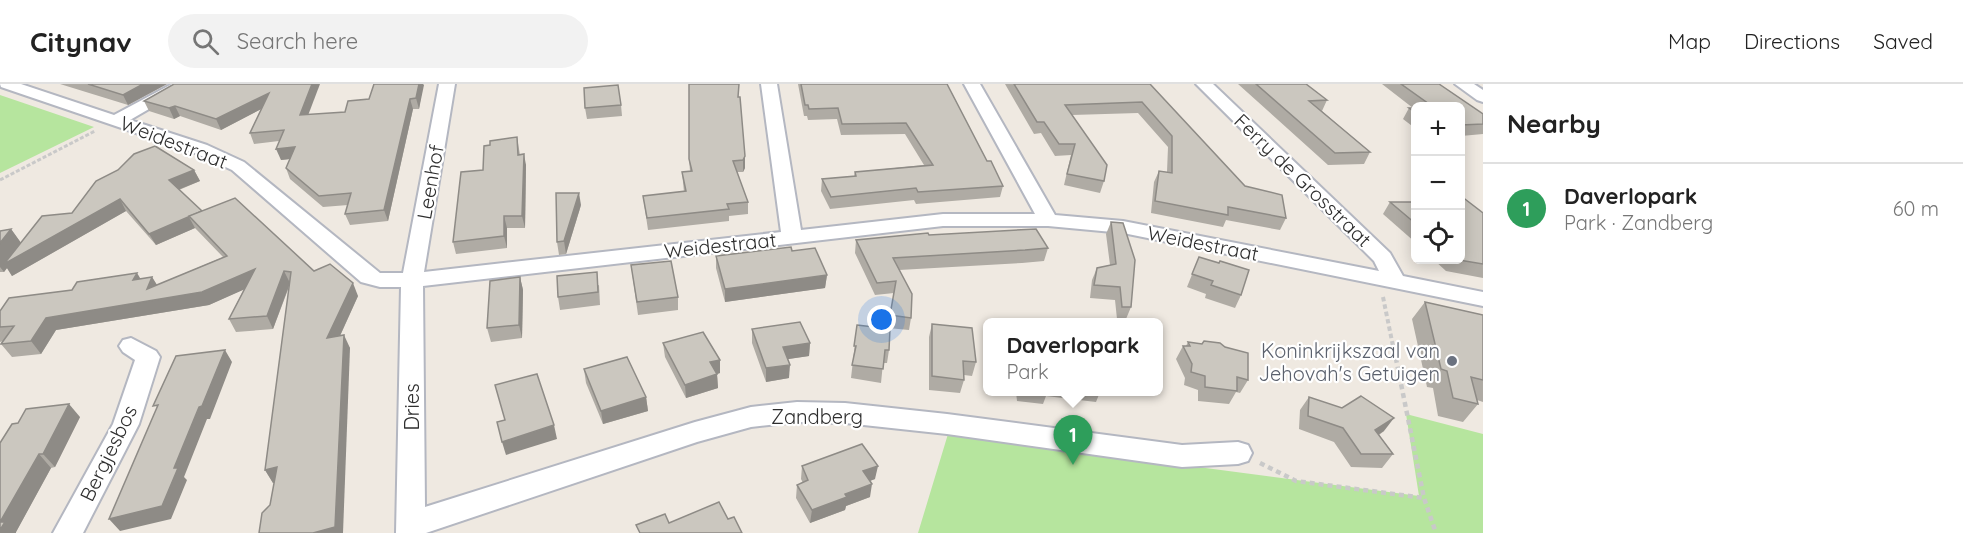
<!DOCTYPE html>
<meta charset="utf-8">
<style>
body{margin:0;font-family:Quicksand,sans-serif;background:#f2f2f2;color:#222}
.controls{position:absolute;right:18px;top:18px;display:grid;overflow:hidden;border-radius:9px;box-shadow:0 3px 15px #0003}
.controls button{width:54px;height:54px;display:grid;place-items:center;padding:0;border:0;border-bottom:2px solid #e0e0e0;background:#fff;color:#222;font:30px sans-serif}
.you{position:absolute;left:882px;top:236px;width:21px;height:21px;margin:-15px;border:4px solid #fff;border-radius:50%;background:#1a73e8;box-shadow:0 0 0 9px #1a73e833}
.badge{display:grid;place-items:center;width:39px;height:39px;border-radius:50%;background:#d93025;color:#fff;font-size:20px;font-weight:700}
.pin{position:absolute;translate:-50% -50px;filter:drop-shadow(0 2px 3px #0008)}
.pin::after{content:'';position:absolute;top:32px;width:21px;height:18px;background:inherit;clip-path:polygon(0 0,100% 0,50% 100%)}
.popup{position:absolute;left:983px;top:234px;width:180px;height:78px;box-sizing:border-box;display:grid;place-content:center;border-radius:9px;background:#fff;filter:drop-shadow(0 2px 4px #0005);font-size:20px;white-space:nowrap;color:#767676}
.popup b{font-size:22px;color:#222}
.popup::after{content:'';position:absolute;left:50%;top:100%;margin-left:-12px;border:12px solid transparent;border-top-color:#fff}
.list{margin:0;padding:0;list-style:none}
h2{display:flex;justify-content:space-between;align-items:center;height:78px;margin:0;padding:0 24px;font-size:26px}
h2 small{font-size:20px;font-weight:400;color:#767676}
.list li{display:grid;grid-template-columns:39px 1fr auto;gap:18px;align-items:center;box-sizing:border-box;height:90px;padding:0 24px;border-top:2px solid #e0e0e0}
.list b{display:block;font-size:22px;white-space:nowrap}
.list p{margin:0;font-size:20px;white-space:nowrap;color:#767676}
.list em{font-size:20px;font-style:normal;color:#767676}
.icon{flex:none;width:33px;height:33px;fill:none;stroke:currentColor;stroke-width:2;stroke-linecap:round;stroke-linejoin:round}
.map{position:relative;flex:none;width:1483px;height:449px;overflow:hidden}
header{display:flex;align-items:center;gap:36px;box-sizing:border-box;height:84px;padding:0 30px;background:#fff;border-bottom:2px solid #e0e0e0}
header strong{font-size:28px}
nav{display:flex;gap:33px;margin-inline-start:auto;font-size:21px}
.search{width:420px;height:54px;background:#f2f2f2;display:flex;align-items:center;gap:15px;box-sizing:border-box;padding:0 21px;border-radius:33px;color:#767676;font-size:22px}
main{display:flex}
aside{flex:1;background:#fff}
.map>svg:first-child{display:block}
</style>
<header>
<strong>Citynav</strong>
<div class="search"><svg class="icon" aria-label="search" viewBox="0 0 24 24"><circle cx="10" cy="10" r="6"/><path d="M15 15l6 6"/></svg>Search here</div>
<nav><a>Map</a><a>Directions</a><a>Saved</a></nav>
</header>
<main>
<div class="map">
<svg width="1483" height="449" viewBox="0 0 1483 449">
<rect width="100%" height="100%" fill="#efe9e1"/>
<g fill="#b6e59e">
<path d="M 0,11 L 94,43 L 0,89 Z"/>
<path d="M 1406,330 L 1483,350 L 1483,449 L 918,449 L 948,350 L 1419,412 Z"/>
</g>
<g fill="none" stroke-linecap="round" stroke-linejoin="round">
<defs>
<g id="street">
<path d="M 0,0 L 21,0 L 114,31 L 172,0 L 192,0 L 130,36 L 207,61 L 244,78 L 380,189 L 403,189 L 439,0 L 455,0 L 424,188 L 781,148 L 761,0 L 777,0 L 801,146 L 943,130 L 1035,130 L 964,0 L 980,0 L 1055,131 L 1123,137 L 1379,187 L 1374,177 L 1196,0 L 1213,0 L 1390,169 L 1403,192 L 1483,208 L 1483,222 L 1123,149 L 1048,142 L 943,142 L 423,202 L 425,423 L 695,338 L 751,323 L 797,318 L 845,319 L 947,330 L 1182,361 L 1238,358 L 1248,361 L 1252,369 L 1248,377 L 1238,380 L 1182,383 L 947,350 L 845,339 L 797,338 L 751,343 L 697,358 L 426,449 L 396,449 L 401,203 L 380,203 L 361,198 L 232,86 L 195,69 L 1,3 Z"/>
<path d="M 1455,0 L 1474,0 L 1483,6 L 1483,18 L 1477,16 Z"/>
<path d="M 131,254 L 156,267 L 160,273 L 139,340 L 83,449 L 53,449 L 113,340 L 135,276 L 123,268 L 119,262 L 123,256 Z"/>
</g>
</defs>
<use href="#street" stroke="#b4b7c1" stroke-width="4"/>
<path stroke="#c9c9c9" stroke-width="3" stroke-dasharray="4 2" stroke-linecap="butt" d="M 0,96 L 95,47"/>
<path stroke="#c9c9c9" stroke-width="4" stroke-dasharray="4.5 3" stroke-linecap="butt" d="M 1383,213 L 1394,267"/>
<g stroke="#c9c9c9" stroke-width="4.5" stroke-dasharray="5 4" stroke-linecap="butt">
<path d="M 1394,265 L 1424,414 L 1436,449"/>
<path d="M 1260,379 L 1296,397 L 1424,414"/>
</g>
<use href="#street" fill="#fff" fill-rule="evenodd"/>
</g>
<g fill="#afaba4">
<path d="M 60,0 L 167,0 L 128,21 Z"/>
<path d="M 174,0 L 308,31 L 345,28 L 369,15 L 374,0 L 423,0 L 419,25 L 413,25 L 388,137 L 350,141 L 345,130 L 348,121 L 323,123 L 290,95 L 286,84 L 290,75 L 281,76 L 279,57 L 254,60 L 250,49 L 261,25 L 221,46 L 180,32 L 174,35 L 149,27 L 144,17 Z"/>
<path d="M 798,0 L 947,0 L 987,77 L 1003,102 L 1000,113 L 916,120 L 914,116 L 830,125 L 821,107 L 822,95 L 854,92 L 855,88 L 924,81 L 905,50 L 841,51 L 837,35 L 808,36 L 807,32 L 804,32 Z"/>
<path d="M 1005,0 L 1150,0 L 1245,102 L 1286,134 L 1280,146 L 1226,136 L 1223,143 L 1151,129 L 1154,98 L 1159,87 L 1167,88 L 1168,63 L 1138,29 L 1072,31 L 1104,97 L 1100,109 L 1064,101 L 1071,71 L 1055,72 L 1041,49 L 1034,50 Z"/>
<path d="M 1238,0 L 1306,0 L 1327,16 L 1322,27 L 1370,68 L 1364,80 L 1328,81 Z"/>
<path d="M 1382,0 L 1439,0 L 1483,30 L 1483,50 L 1461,52 L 1461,22 L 1416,22 L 1416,45 L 1403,35 L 1409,24 L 1413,24 Z"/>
<path d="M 739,13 L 745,72 L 745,84 L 743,88 L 737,88 L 748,118 L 748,130 L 729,132 L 729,137 L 648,146 L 643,112 L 684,108 L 682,88 L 690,87 L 689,75 Z"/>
<path d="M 621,21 L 622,32 L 587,35 L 585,24 Z"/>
<path d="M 517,53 L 520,71 L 526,81 L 525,144 L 507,144 L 507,164 L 456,170 L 453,158 L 483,86 L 490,61 Z"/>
<path d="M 194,86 L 200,97 L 179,106 L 202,127 L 314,187 L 358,212 L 340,252 L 350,264 L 270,421 L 274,399 L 273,399 L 265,386 L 289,203 L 273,245 L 236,248 L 229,235 L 244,205 L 209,221 L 56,246 L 41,270 L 12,273 L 1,260 L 3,257 L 0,258 L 0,227 L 72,206 L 140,195 L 152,193 L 157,201 L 223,173 L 195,144 L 156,161 L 126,127 L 12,192 L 7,184 L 4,188 L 0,188 L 0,147 L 11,145 L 21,159 L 72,129 Z"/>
<path d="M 1390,118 L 1416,118 L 1416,159 L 1383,130 Z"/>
<path d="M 581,121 L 566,170 L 559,171 L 557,158 Z"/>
<path d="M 1483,129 L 1483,194 L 1446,187 L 1434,176 L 1461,176 Z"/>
<path d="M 1111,138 L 1131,223 L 1126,235 L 1117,235 L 1115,216 L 1090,214 L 1092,196 L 1097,184 L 1110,181 L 1106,150 Z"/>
<path d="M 929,151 L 1048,164 L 1044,177 L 1022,179 L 899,186 L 911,234 L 909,246 L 888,244 L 894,209 L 875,211 L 855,169 L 856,156 Z"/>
<path d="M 792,167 L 827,191 L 825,204 L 725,218 L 716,184 L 716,172 Z"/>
<path d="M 1199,173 L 1241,211 L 1235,224 L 1205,214 L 1206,210 L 1187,203 Z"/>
<path d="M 631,181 L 678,213 L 678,226 L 638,231 Z"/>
<path d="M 520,193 L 523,206 L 522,254 L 491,258 L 487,244 Z"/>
<path d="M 599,201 L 600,221 L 560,226 L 558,213 Z"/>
<path d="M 1425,218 L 1483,231 L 1483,318 L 1477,316 L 1478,320 L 1463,338 L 1438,332 L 1433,304 L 1427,303 L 1412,235 Z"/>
<path d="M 932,240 L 976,278 L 972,292 L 964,291 L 964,296 L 960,309 L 929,306 L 929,253 Z"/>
<path d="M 857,241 L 889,266 L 887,279 L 883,279 L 881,299 L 851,294 Z"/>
<path d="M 752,245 L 810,259 L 809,272 L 788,275 L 789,294 L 766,298 L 752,259 Z"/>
<path d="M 1188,258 L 1248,296 L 1240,309 L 1236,308 L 1229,320 L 1198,317 L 1198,306 L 1184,301 L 1185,294 L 1176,275 L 1183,262 L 1186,262 Z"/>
<path d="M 663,259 L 720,276 L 720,289 L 717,290 L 718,304 L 686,314 L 665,273 Z"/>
<path d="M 584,285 L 646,313 L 648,327 L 603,340 L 586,299 Z"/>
<path d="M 1016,308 L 1100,308 L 1096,318 L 1046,312 L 1043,320 L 1017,317 Z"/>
<path d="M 1309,313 L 1384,347 L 1379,351 L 1393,370 L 1382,384 L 1351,383 L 1334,358 L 1299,345 L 1300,326 Z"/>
<path d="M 80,333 L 55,383 L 51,384 L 16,448 L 16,449 L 0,449 L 12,340 Z"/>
<path d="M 802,382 L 875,395 L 870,397 L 870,413 L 846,422 L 845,426 L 810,439 L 796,414 L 797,401 L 803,399 L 801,395 Z"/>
</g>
<g fill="#8e8b86">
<path d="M 143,0 L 167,0 L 128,21 L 123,11 Z"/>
<path d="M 312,0 L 320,0 L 304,42 L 300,31 Z"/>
<path d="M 418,0 L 423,0 L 424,1 L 419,25 L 416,14 Z"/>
<path d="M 269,9 L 273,19 L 221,46 L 216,35 Z"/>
<path d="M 410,15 L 413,25 L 388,137 L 384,126 Z"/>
<path d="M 175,22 L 180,32 L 174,35 L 169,24 Z"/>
<path d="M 295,63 L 299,74 L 281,76 L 276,65 Z"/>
<path d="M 524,70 L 526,81 L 525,144 L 522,132 Z"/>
<path d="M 745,72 L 745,84 L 743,88 L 743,76 Z"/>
<path d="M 194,86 L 200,97 L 175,107 L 169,96 Z"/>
<path d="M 579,109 L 581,121 L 566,170 L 564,157 Z"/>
<path d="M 120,115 L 126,127 L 12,192 L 7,184 L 4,188 L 0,183 L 0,159 L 11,145 L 24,163 Z"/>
<path d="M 504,132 L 507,144 L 507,164 L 504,152 Z"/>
<path d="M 189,133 L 195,144 L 156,161 L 149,150 Z"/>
<path d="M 255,185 L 261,198 L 209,221 L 56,246 L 41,270 L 31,257 L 46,234 L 147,205 L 152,193 L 160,206 Z"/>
<path d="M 284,187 L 290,199 L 273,245 L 267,232 Z"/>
<path d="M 137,189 L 145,202 L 133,196 Z"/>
<path d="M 827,191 L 825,204 L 725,218 L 725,205 Z"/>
<path d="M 520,193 L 523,206 L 522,254 L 519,241 Z"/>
<path d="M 353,199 L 358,212 L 333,267 L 327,254 Z"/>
<path d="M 344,251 L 350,264 L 343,449 L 313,449 Z"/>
<path d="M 810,259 L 809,272 L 782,276 L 783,263 Z"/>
<path d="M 225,266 L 232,278 L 210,335 L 207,335 L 184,393 L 187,396 L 171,435 L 120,447 L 109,435 L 174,384 L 199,323 Z"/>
<path d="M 720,276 L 720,289 L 711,292 L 710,278 Z"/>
<path d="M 790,281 L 789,294 L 766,298 L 766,284 Z"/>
<path d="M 717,290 L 718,304 L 686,314 L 685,301 Z"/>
<path d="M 646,313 L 648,327 L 603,340 L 601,327 Z"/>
<path d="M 69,320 L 80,333 L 55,383 L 43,370 Z"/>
<path d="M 1394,334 L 1384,347 L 1365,359 L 1375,346 Z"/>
<path d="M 554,341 L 557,355 L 506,371 L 502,358 Z"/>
<path d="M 39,370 L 51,384 L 16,448 L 16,449 L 0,449 L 0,438 Z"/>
<path d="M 878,382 L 875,395 L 861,400 L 863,387 Z"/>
<path d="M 277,383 L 285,396 L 273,399 L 265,386 Z"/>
<path d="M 872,400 L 870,413 L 846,422 L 845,426 L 810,439 L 812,426 L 845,410 Z"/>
</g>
<g fill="#cbc7bf" stroke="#8e8b86" stroke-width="1.5">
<path d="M 88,0 L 143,0 L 123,11 Z"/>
<path d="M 174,0 L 312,0 L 300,31 L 345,28 L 348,17 L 369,15 L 374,0 L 419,0 L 416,14 L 410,15 L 384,126 L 345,130 L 351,109 L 319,112 L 286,84 L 295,63 L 276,65 L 284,46 L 250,49 L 269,9 L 216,35 L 175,22 L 169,24 L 144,17 Z"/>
<path d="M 689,0 L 739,0 L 738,13 L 740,13 L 745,72 L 743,76 L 733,77 L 748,118 L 727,120 L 729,125 L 647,134 L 643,112 L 686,107 L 682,88 L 692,87 L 689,75 Z"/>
<path d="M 801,0 L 947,0 L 987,77 L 991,77 L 1003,102 L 918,108 L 916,104 L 831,113 L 822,95 L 856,92 L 855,88 L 933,81 L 906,39 L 842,40 L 838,24 L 809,25 L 808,21 L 805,21 Z"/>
<path d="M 1014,0 L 1150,0 L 1245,102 L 1282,111 L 1286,134 L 1228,123 L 1228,131 L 1155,117 L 1159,87 L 1172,89 L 1172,52 L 1142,18 L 1065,21 L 1107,81 L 1104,97 L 1067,90 L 1075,60 L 1059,60 L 1044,38 L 1037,38 Z"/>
<path d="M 1256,0 L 1306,0 L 1327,16 L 1309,17 L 1370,68 L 1335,69 Z"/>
<path d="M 1401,0 L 1439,0 L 1483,30 L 1483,40 L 1461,41 L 1461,22 L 1432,22 Z"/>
<path d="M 618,1 L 621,21 L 585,24 L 584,4 Z"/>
<path d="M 1409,24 L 1416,24 L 1416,29 Z"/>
<path d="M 517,53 L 518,71 L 524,70 L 522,132 L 504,132 L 504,152 L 453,158 L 461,88 L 483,86 L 484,62 L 490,61 L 490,57 Z"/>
<path d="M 155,62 L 194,86 L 169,96 L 202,127 L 149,150 L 120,115 L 4,180 L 42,132 L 72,129 L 96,97 L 118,86 L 134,70 Z"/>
<path d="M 556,109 L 579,109 L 564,157 L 557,158 Z"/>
<path d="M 1461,112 L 1483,129 L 1483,180 L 1459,176 L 1461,176 Z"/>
<path d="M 235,114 L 314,187 L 330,180 L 353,199 L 327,254 L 344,251 L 335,443 L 313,449 L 259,449 L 262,429 L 270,421 L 277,383 L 265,386 L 291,188 L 284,187 L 267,232 L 229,235 L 255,185 L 202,208 L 46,234 L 31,257 L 1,260 L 14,242 L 0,243 L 0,227 L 9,214 L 72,206 L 77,198 L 137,189 L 133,196 L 152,193 L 147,205 L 227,172 L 189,132 Z"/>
<path d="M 1390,118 L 1416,118 L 1416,140 Z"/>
<path d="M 1111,138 L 1123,139 L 1135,176 L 1131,223 L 1122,223 L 1120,203 L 1094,201 L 1097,184 L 1116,180 Z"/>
<path d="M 11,145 L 0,159 L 0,147 Z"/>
<path d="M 1036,145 L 1048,164 L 1025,166 L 893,174 L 912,210 L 911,234 L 890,231 L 896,197 L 877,199 L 856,156 L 928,149 L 929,151 Z"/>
<path d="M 791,163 L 792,167 L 815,164 L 827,191 L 725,205 L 716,172 Z"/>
<path d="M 1199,173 L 1219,179 L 1220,177 L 1249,186 L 1241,211 L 1211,201 L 1213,197 L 1192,190 Z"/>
<path d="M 671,177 L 678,213 L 637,218 L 631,181 Z"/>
<path d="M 597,188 L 598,208 L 558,213 L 557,192 Z"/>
<path d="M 520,193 L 519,241 L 487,244 L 490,197 Z"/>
<path d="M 1425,218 L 1483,231 L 1483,296 L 1471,293 L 1478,320 L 1453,314 L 1447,287 L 1441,285 Z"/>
<path d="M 800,238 L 810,259 L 783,263 L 790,281 L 766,284 L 752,245 Z"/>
<path d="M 932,240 L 972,244 L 976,278 L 963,277 L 964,296 L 932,292 Z"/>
<path d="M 857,241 L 890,245 L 889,266 L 885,266 L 883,285 L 852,281 L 856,262 L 854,262 Z"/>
<path d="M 703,248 L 720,276 L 710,278 L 717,290 L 685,301 L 663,259 Z"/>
<path d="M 1204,257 L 1220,259 L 1225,263 L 1248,269 L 1248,296 L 1237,293 L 1237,307 L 1205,303 L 1205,292 L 1191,288 L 1192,280 L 1183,262 L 1190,262 L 1188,258 L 1202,260 Z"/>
<path d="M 225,266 L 202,322 L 199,323 L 174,384 L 178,384 L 162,422 L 109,435 L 158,321 L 153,322 L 176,272 Z"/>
<path d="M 627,273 L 646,313 L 601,327 L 584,285 Z"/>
<path d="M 537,290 L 554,341 L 502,358 L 497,338 L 505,336 L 495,301 Z"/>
<path d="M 1361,312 L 1394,334 L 1375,346 L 1393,370 L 1361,370 L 1343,344 L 1308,332 L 1309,313 L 1342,324 Z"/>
<path d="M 69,320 L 43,370 L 39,370 L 0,438 L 5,438 L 0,446 L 0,359 L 12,340 L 18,339 L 26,325 Z"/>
<path d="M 862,360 L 878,382 L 863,387 L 872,400 L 845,410 L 847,413 L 812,426 L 797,401 L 808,396 L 802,382 Z"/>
<path d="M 719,418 L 728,435 L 734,433 L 742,449 L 640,449 L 636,441 L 665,430 L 669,439 Z"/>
</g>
<circle fill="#6b7280" stroke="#fff" stroke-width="2" cx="1452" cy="277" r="6"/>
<g text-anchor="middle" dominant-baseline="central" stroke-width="4.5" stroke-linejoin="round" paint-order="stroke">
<g font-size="20" fill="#2e2e2e" stroke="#fff">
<text transform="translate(174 58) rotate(21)">Weidestraat</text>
<text transform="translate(1303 96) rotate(44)">Ferry de Grosstraat</text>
<text transform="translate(430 98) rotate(-80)">Leenhof</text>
<text transform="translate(1203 159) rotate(11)">Weidestraat</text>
<text transform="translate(720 161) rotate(-6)">Weidestraat</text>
<text transform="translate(411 323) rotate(-90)">Dries</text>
<text x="817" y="332">Zandberg</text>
<text transform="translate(108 369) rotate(-64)">Bergjesbos</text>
</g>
<g font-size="20" fill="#5b616d" stroke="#fff" text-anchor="end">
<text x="1440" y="266">Koninkrijkszaal van<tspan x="1440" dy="23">Jehovah's Getuigen</tspan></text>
</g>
</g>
</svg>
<div class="controls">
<button>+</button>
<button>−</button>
<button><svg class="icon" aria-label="locate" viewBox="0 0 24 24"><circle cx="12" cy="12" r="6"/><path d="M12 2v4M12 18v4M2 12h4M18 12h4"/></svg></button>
</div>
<div class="you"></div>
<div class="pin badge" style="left:1073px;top:381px;background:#2e9e5b">1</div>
<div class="popup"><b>Daverlopark</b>Park</div>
</div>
<aside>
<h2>Nearby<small></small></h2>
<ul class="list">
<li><span class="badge" style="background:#2e9e5b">1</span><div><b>Daverlopark</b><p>Park · Zandberg</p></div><em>60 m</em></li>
</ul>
</aside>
</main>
